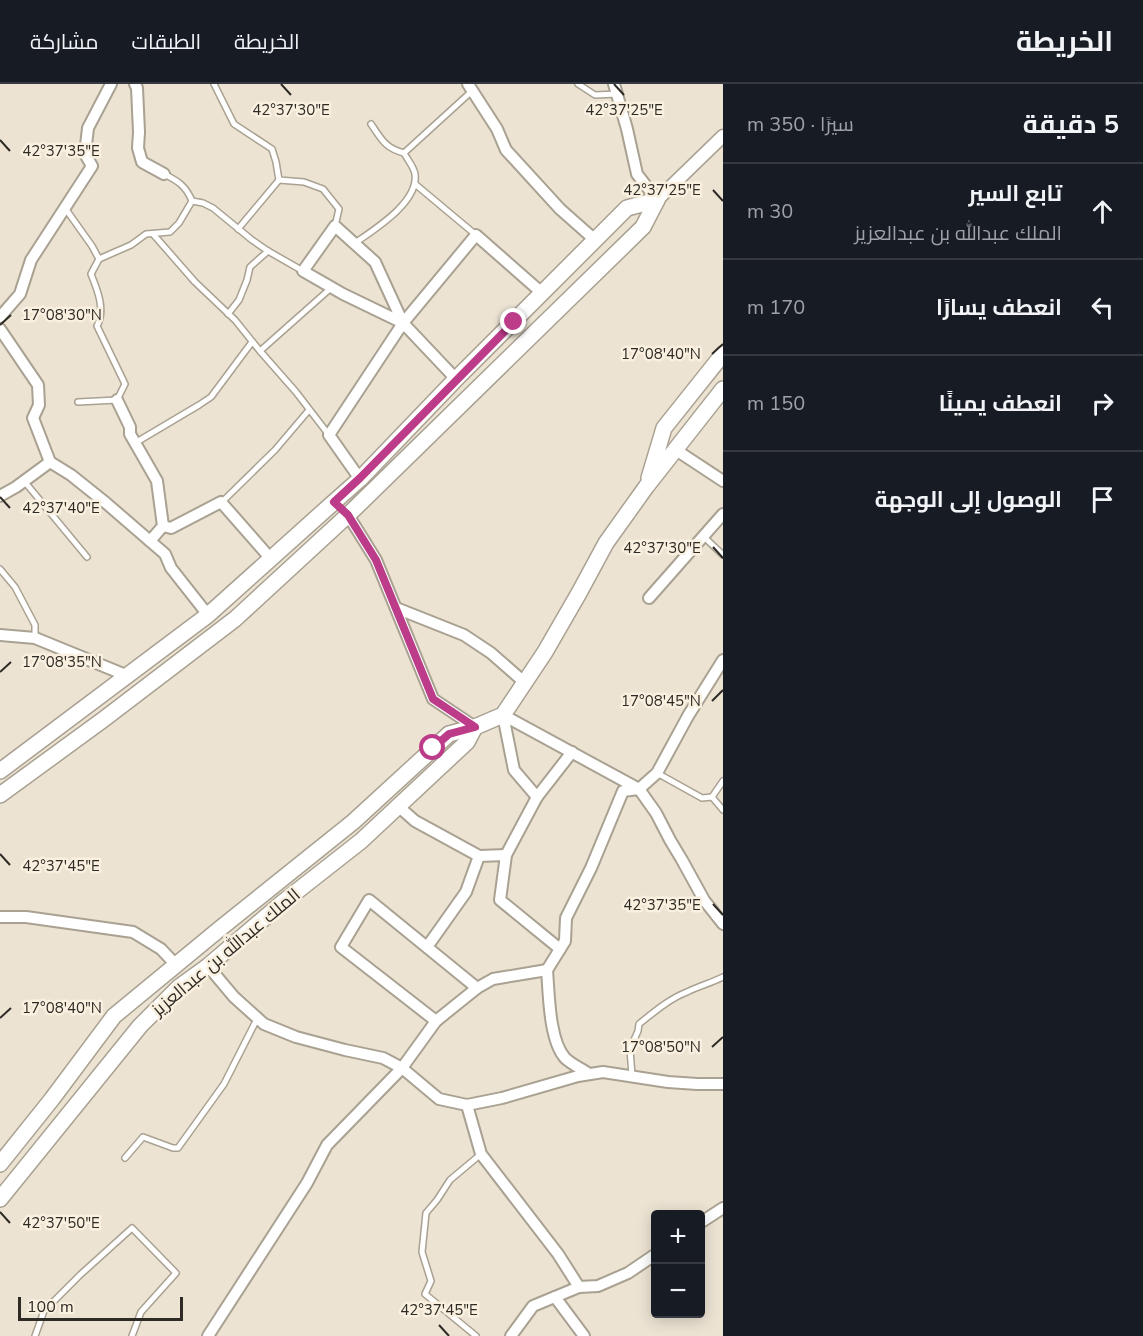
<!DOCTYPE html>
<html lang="ar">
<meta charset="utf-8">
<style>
body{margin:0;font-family:"Nunito Sans",Cairo,sans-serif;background:#20242c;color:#f1f3f6;direction:rtl}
.controls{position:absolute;right:18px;bottom:18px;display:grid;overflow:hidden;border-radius:6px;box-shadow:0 3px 15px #0003}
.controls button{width:54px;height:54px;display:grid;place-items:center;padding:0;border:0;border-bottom:2px solid #363941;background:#171b24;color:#f1f3f6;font:30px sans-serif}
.scale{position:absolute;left:18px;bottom:15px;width:165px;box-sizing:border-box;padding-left:6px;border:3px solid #2e2b25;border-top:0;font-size:16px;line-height:21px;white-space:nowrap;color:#2e2b25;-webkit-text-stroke:4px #f9f0e0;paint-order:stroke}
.stop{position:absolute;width:18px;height:18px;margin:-14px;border:4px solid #bc3c89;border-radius:50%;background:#fff}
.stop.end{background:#bc3c89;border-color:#fff;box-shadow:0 2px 6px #0008}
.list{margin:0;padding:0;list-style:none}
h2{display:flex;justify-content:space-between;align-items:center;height:78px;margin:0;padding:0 24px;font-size:26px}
h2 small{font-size:20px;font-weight:400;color:#9ea1a6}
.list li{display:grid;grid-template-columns:39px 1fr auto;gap:18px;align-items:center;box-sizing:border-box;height:96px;padding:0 24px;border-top:2px solid #363941}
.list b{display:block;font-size:22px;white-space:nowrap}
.list p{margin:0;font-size:20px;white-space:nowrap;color:#9ea1a6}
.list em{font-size:20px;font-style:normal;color:#9ea1a6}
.icon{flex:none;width:33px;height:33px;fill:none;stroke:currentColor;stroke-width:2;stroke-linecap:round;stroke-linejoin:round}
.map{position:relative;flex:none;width:723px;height:1252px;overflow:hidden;direction:ltr}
header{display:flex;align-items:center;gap:36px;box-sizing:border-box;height:84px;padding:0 30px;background:#171b24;border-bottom:2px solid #363941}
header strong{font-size:28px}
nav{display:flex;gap:33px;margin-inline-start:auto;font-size:21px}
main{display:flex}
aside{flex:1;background:#171b24}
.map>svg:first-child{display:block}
</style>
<header>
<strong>الخريطة</strong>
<nav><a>الخريطة</a><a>الطبقات</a><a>مشاركة</a></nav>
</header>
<main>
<aside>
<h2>5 دقيقة<small>سيرًا · 350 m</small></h2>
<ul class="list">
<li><svg class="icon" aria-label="ahead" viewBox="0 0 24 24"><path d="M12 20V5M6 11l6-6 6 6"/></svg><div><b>تابع السير</b><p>الملك عبدالله بن عبدالعزيز</p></div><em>30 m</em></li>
<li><svg class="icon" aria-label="left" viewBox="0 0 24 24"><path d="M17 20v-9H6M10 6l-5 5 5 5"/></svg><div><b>انعطف يسارًا</b></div><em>170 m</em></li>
<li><svg class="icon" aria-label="right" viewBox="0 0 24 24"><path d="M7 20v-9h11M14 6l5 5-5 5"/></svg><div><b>انعطف يمينًا</b></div><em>150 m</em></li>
<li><svg class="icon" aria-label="arrive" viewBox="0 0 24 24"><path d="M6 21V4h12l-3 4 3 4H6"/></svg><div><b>الوصول إلى الوجهة</b></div></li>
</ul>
</aside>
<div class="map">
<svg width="723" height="1252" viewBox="0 0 723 1252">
<rect width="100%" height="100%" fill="#ece3d3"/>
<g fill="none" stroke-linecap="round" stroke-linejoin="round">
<defs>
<g id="service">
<path d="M 214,0 L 234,40 L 272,65 L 276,78 L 279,96 L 304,98 L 323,105 L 339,125 L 335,142"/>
<path d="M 578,0 L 595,11 L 617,10"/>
<path d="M 371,40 C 382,56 385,64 404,69"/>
<path d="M 415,100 L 476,151"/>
<path d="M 192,117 L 203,119 L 213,124 L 252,156 L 268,167 L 303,187"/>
<path d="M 65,124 L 92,162 L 99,175 L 131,161 L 146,150 L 170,148 L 179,139 L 192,117 C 186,102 178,97 164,90"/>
<path d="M 238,145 L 279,96"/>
<path d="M 153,150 L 195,198 L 235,236 L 260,267 L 296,308 L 329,351"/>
<path d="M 355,159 C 375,145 419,118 415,90 C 414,83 407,75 404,69 L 472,7"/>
<path d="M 228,230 L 239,216 L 247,196 L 250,183 L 268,167"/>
<path d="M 260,267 L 331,204"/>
<path d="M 78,318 L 117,316 L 125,300 L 97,242 C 106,226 97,205 91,190 L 99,175"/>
<path d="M 135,359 L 199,321 L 211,313 L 252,258"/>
<path d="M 24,397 L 87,473"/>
<path d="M 222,418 L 275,366 L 309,326"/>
<path d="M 703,452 L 723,471"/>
<path d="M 0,485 L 15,503 L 35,541 L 35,554"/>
<path d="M 657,689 L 702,714 L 712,713 L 723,726"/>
<path d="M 712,713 L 723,697"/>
<path d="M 632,992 L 630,965 L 638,947 L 639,940 C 654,928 669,915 687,908 C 699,902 711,899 723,893"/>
<path d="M 125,1074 L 143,1053 L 173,1064 L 178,1064 L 224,1000 L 257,935"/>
<path d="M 35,1252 L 44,1227 L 80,1191 L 132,1144 L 176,1189 L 141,1228 L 132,1252"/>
<path d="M 476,1252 L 425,1210 L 431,1197 L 422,1168 L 426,1129 L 437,1116 L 450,1096 L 481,1070"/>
</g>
<g id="minor">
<path d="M 135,0 L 137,4 L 139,48 L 138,64 L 142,78 L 164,90"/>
<path d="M 468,0 L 497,45 L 506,66 L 560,125 L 595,156"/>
<path d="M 614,0 L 627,45 L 637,90 L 657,116"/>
<path d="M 0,233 L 20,210 L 31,176 L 92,82 L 85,70 L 88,44 L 111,0"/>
<path d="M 403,239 L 476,151 L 542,209"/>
<path d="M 0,245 L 38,301 L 39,321 L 33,334 L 50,378 L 16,403 L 0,412"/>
<path d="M 117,316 L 130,343 L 130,350 L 157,397 L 163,442 L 150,457"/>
<path d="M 676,366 L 723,397"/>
<path d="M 50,378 L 71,391 L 106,419 L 165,470 L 171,484 L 208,531"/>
<path d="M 360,395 L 329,351 L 403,239 L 343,210 L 303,187 L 335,142 L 375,178 L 403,239 L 456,295"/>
<path d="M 348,431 L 376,476 L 433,615 L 475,643"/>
<path d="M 163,442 L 171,444 L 221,418 L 271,475"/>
<path d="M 649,514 L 723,430"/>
<path d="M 396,524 L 464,551 L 491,569 L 524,598"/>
<path d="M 0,551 L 35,554 L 128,592"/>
<path d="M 503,631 L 639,705 L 656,729 L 670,756 L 682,776 L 704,816 L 723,840"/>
<path d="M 503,631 L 514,686 L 537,713 L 506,771 L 500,816 L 560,865"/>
<path d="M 537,713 L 572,668"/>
<path d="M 398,722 L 415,737 L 479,772 L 466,808 L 427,863"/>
<path d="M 479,772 L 506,771"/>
<path d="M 0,833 L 26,833 L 133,848 L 161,865 L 176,881"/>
<path d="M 208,882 L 234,913 L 264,940 L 296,953 L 345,966 L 383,974 L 402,984 L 439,1015 L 467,1021 L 502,1014 L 578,992 L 603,988 L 668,998 L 697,1000 L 723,1000"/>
<path d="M 547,886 L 565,857 L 566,834 L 591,784 L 623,707 L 639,705 L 657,689 L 688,632 L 723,576"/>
<path d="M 436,937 L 341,863 L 369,816 L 477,904"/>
<path d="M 467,1021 L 481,1070 L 558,1170 L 579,1203"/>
<path d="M 700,1139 L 723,1124"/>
<path d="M 555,1213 L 584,1252"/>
<path d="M 208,1252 L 307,1099 L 327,1061 L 402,984 L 436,937 L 477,904 L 493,895 L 547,886 C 549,910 549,956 565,974 C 571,980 582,985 589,990"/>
<path d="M 511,1252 L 533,1222 L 579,1203 L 598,1202 L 628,1189 L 656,1170"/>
</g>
<path id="tertiary" d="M 657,116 L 723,52"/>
<g id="primary">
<path d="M 649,394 L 664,344 L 723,270"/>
<path d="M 0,687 L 208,531 L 334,418 L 360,395 L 456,295 L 627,124 L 657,116"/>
<path d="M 0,711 L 104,635 L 235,535 L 348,431 L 643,143 L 657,116"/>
<path d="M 0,1080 L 52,1015 L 114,932 L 222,843 L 353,738 L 449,650 L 475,643 L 503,631 L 545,568 L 579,509 L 606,459 L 646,403 L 723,305"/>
<path d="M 0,1115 L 140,942 L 179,903 L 208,882 L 282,819 L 361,757 L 467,658 L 475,643"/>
</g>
</defs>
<use href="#service" stroke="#a9a191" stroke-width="8"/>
<use href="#minor" stroke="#a9a191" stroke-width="14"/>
<use href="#tertiary" stroke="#a9a191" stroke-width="15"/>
<use href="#primary" stroke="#a9a191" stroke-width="18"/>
<use href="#service" stroke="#fff" stroke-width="5"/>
<use href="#minor" stroke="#fff" stroke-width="10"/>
<use href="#tertiary" stroke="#fff" stroke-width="12"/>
<use href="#primary" stroke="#fff" stroke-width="15"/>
</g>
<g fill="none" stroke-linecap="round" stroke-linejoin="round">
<path stroke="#bc3c89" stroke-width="8" d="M 433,664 L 449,650 L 475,643 L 433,615 L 376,476 L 348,431 L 334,418 L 360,394 L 514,238"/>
</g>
<path fill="none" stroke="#2e2b25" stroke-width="2" d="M 281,0 L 291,11M 614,0 L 624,11M 0,56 L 10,67M 713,106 L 723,117M 0,241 L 11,231M 712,270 L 723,260M 0,413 L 10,424M 713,463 L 723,474M 0,588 L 11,578M 712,617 L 723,606M 0,770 L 10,781M 713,820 L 723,831M 0,934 L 11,924M 712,963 L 723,953M 0,1128 L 10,1139M 439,1241 L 449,1252"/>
<g text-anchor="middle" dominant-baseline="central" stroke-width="5" stroke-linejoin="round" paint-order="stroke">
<g font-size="18" fill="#2e2b25" stroke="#f9f0e0">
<text transform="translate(226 868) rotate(-40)">الملك عبدالله بن عبدالعزيز</text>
</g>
</g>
<g font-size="15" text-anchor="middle" fill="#2e2b25" stroke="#f9f0e0" stroke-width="5" stroke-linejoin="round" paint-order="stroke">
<text x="291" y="31">42°37'30"E</text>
<text x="624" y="31">42°37'25"E</text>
<text x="61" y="72">42°37'35"E</text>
<text x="662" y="111">42°37'25"E</text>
<text x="62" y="236">17°08'30"N</text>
<text x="661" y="275">17°08'40"N</text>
<text x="61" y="429">42°37'40"E</text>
<text x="662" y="469">42°37'30"E</text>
<text x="62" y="583">17°08'35"N</text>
<text x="661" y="622">17°08'45"N</text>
<text x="61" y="787">42°37'45"E</text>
<text x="662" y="826">42°37'35"E</text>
<text x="62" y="929">17°08'40"N</text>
<text x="661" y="968">17°08'50"N</text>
<text x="61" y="1144">42°37'50"E</text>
<text x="439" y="1231">42°37'45"E</text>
</g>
</svg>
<div class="controls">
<button>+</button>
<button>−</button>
</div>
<div class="scale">100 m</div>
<div class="stop" style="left:433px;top:664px"></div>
<div class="stop end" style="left:514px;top:238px"></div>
</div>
</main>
